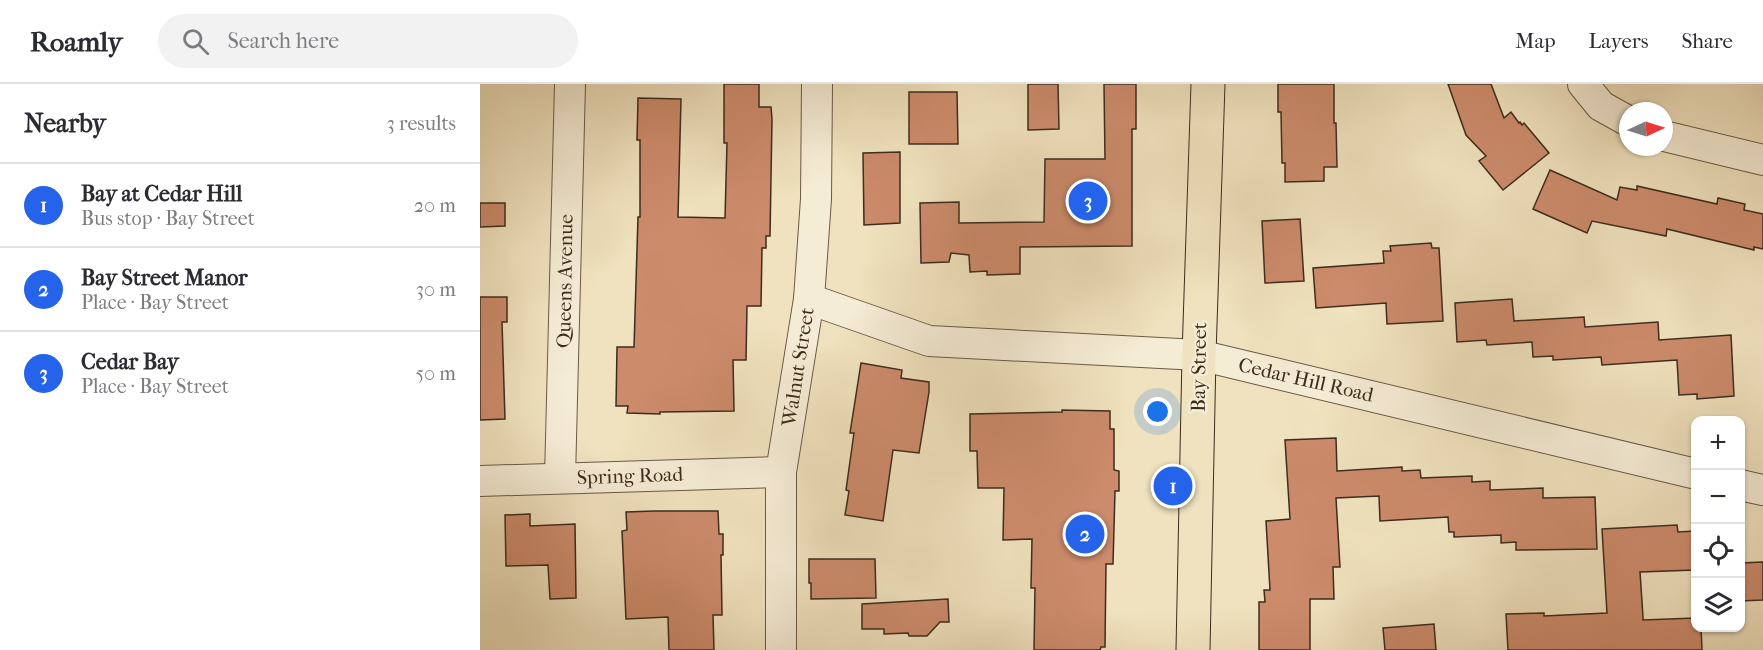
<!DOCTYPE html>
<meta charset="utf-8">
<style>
body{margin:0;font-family:"IM FELL French Canon",serif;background:#f2f2f3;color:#2b2b33}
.controls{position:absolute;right:18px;bottom:18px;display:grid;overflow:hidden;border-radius:12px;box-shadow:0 2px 4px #0004}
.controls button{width:54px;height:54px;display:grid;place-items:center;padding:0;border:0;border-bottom:2px solid #e1e1e2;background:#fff;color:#2b2b33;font:30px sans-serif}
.compass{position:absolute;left:1139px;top:18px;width:54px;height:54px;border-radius:50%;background:#fff;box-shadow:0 2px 4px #0004;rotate:86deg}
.you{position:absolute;left:678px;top:328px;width:21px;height:21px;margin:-15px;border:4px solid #fff;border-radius:50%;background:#1a73e8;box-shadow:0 0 0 9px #1a73e833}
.badge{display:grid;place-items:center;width:39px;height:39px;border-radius:50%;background:#2563eb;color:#fff;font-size:20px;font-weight:700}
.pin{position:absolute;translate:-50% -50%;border:3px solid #fff;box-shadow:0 2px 6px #0006}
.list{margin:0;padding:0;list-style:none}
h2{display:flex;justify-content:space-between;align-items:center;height:78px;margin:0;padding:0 24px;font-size:26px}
h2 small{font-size:20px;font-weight:400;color:#7c7c81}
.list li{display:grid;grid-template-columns:39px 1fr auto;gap:18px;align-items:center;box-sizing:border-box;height:84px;padding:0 24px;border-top:2px solid #e1e1e2}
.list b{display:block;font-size:22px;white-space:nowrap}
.list p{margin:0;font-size:20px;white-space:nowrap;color:#7c7c81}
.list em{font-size:20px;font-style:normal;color:#7c7c81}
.icon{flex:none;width:33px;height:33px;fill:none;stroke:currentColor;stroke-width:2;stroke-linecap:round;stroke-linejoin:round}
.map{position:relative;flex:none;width:1283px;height:566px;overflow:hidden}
header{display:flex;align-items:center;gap:36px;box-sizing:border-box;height:84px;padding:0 30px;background:#fff;border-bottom:2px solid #e1e1e2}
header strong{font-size:28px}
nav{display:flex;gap:33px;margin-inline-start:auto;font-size:21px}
.search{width:420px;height:54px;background:#f2f2f3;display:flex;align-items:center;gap:15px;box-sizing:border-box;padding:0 21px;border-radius:33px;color:#7c7c81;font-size:22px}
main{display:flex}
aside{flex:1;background:#fff}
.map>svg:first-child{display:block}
</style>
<header>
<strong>Roamly</strong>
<div class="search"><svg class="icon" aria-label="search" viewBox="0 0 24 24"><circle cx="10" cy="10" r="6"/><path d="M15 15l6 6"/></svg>Search here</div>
<nav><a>Map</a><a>Layers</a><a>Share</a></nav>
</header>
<main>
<aside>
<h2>Nearby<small>3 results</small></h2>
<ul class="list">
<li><span class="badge">1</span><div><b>Bay at Cedar Hill</b><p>Bus stop · Bay Street</p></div><em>20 m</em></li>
<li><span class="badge">2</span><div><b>Bay Street Manor</b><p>Place · Bay Street</p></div><em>30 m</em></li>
<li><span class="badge">3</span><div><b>Cedar Bay</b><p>Place · Bay Street</p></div><em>50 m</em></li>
</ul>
</aside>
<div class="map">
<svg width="1283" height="566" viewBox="0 0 1283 566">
<rect width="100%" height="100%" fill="#f0e2be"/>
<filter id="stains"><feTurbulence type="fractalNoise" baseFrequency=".00333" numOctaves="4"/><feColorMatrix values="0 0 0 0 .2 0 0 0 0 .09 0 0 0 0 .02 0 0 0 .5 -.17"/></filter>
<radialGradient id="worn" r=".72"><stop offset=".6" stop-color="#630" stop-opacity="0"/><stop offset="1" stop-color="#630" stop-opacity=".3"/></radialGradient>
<g fill="#cc8b6b" stroke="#3d2c1d" stroke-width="1.5">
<path d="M 244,0 L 279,0 L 279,23 L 291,23 L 292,35 L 290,152 L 286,152 L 286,164 L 282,164 L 281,222 L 267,222 L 266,276 L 253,276 L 254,327 L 180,328 L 180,330 L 147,329 L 148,322 L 136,322 L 137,263 L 154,263 L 158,133 L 160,133 L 160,56 L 157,56 L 158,14 L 201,15 L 198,133 L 245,134 L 247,59 L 244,59 Z"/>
<path d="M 548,0 L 578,0 L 579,45 L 548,46 Z"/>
<path d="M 624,0 L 656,0 L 656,45 L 652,45 L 652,162 L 540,163 L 540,190 L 507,191 L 507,187 L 490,188 L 489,171 L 471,169 L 469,178 L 441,179 L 440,119 L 479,118 L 479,139 L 564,138 L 565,75 L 625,75 Z"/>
<path d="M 798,0 L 854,0 L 854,39 L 856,39 L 857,83 L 844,83 L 844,97 L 805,98 L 805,79 L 802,79 L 801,28 L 798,28 Z"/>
<path d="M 968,0 L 1011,0 L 1024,34 L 1031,28 L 1039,39 L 1040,38 L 1042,41 L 1044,39 L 1069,69 L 1023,106 L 999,77 L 1006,72 L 986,51 Z"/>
<path d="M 429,8 L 477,8 L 478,60 L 429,60 Z"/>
<path d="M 420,68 L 420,139 L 384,141 L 383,69 Z"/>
<path d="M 1070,86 L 1137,116 L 1140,103 L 1157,106 L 1157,102 L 1237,120 L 1238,114 L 1265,120 L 1264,126 L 1283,130 L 1283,165 L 1274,163 L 1274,166 L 1187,145 L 1186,152 L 1112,137 L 1107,149 L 1053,125 Z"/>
<path d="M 0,119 L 25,119 L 25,142 L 0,143 Z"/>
<path d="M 820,135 L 824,197 L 785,199 L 782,137 Z"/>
<path d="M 951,159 L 952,164 L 959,164 L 963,237 L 907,240 L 906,219 L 836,224 L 833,184 L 904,179 L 903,167 L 911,167 L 910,162 Z"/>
<path d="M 0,213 L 27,213 L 27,238 L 22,238 L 25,335 L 0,336 Z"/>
<path d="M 1032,215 L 1034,237 L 1104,233 L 1105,243 L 1178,238 L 1179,256 L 1251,251 L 1254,312 L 1217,315 L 1217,310 L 1199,311 L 1197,276 L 1122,281 L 1121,273 L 1073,276 L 1073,272 L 1053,273 L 1052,258 L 1007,261 L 1006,256 L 977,258 L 975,219 Z"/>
<path d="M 381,279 L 422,286 L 421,294 L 449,298 L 449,308 L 439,369 L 413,366 L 403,437 L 365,431 L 369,407 L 366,406 L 374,349 L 370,349 Z"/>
<path d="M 582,326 L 630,327 L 630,345 L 634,345 L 634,386 L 639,387 L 639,407 L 635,407 L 633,480 L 626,480 L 625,563 L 621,563 L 620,566 L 554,566 L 555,504 L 551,504 L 552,455 L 523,456 L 524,404 L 498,404 L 497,367 L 490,367 L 490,330 L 582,328 Z"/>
<path d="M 856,354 L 857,387 L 922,383 L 922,387 L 940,386 L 941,394 L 992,392 L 992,398 L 1010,397 L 1010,406 L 1063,404 L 1063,414 L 1115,413 L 1117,465 L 1036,466 L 1036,458 L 1021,459 L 1021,451 L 974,453 L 974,448 L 969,448 L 968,433 L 900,437 L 899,412 L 856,414 L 860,483 L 853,483 L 854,515 L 830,515 L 830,566 L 779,566 L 779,518 L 785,518 L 784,506 L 790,506 L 786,437 L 810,435 L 805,356 Z"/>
<path d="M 174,427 L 238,427 L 239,450 L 243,450 L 243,471 L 241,471 L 242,531 L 233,531 L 234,566 L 189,566 L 188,533 L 146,535 L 142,447 L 147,446 L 146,428 Z"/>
<path d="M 50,430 L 50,442 L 95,440 L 96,514 L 70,515 L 68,481 L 26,482 L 25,431 Z"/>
<path d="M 1197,441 L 1198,448 L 1215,447 L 1215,486 L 1160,488 L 1163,533 L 1163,536 L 1215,534 L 1215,543 L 1221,543 L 1222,566 L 1028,566 L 1026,530 L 1064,529 L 1064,532 L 1127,529 L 1122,445 Z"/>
<path d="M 329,475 L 395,475 L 396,514 L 331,515 L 331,499 L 329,499 Z"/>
<path d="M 1283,478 L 1283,516 L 1260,517 L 1260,479 Z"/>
<path d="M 468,515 L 469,538 L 460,538 L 447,552 L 429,552 L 428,549 L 404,550 L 404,545 L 382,545 L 382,520 Z"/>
<path d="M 954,540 L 956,566 L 905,566 L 903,544 Z"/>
</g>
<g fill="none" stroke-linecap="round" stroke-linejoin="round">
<defs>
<g id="minor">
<path d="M 1103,0 L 1121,22 L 1148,37"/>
<path d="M 1184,52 L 1283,76"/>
<path d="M 329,215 L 449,257 L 719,271 L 1216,390"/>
<path d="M 80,394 L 90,0"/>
<path d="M 0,397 L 301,388"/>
<path d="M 1260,401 L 1283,406"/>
<path d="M 301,566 L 301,388 L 329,215 L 336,115 L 337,0"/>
</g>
<path id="major" d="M 713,566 L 719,271 L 728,0"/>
</defs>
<use href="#minor" stroke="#6a5a45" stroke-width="32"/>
<use href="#major" stroke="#3d2c1d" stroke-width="35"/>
<use href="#minor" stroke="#f5ecd5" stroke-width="30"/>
<use href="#major" stroke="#f0e2be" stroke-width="33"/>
</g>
<g text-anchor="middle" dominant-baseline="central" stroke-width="5" stroke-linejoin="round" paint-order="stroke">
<g font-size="20" fill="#3d2c1d" stroke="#f5ecd5">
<text transform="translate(85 197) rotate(-89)">Queens Avenue</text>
<text transform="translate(318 283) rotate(-81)">Walnut Street</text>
<text transform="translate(719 283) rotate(-89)">Bay Street</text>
<text transform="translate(826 296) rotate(13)">Cedar Hill Road</text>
<text transform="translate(150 392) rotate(-2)">Spring Road</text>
</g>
</g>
<rect width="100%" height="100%" filter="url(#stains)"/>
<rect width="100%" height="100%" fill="url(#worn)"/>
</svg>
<div class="controls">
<button>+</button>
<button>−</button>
<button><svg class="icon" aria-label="locate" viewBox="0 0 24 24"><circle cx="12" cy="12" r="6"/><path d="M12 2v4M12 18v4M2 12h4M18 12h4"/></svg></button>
<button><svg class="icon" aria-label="layers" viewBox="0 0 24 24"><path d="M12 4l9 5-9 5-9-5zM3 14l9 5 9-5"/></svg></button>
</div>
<svg class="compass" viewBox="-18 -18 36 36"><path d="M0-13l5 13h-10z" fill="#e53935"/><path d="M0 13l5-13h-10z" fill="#7c7c81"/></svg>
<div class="you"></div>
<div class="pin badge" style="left:693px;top:402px">1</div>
<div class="pin badge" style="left:605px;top:450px">2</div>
<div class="pin badge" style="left:608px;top:117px">3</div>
</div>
</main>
